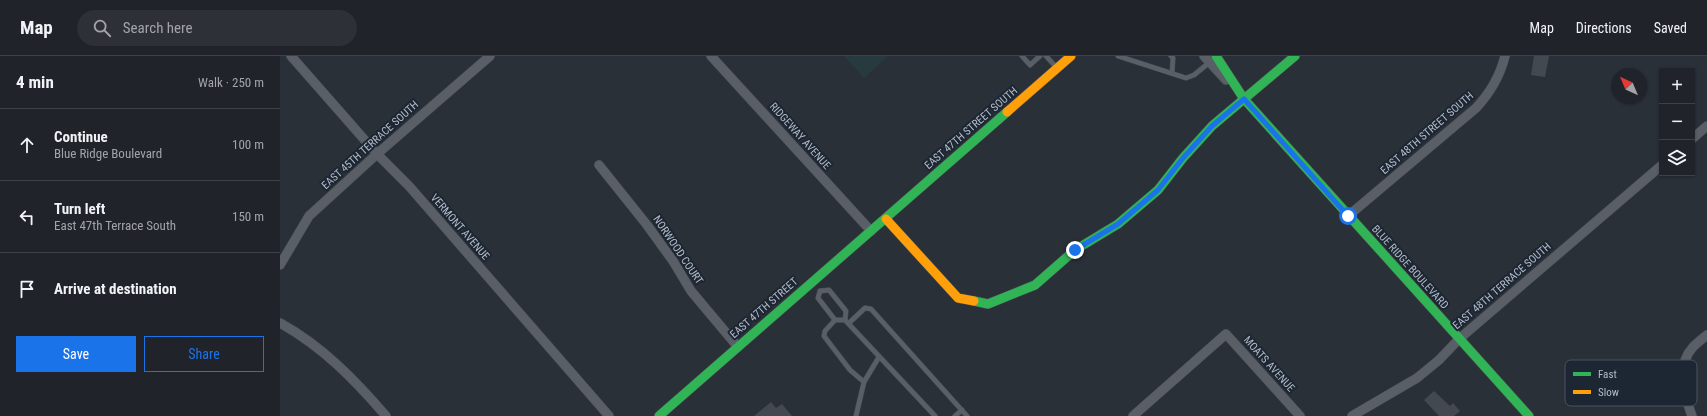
<!DOCTYPE html>
<meta charset="utf-8">
<style>
body{margin:0;font-family:"Roboto Condensed",sans-serif;background:#2d3036;color:#f1f3f6}
.controls{position:absolute;right:12px;top:12px;display:grid;overflow:hidden;border-radius:0px;box-shadow:0 1px 3px #0004}
.controls button{width:36px;height:36px;display:grid;place-items:center;padding:0;border:0;border-bottom:1px solid #3d4147;background:#20242a;color:#f1f3f6;font:20px sans-serif}
.compass{position:absolute;left:1331px;top:12px;width:36px;height:36px;border-radius:50%;background:#20242a;box-shadow:0 1px 3px #0004;rotate:316deg}
.stop{position:absolute;width:12px;height:12px;margin:-9px;border:3px solid #1a73e8;border-radius:50%;background:#fff}
.stop.end{background:#1a73e8;border-color:#fff;box-shadow:0 1px 4px #0008}
.list{margin:0;padding:0;list-style:none}
h2{display:flex;justify-content:space-between;align-items:center;height:52px;margin:0;padding:0 16px;font-size:17px}
h2 small{font-size:13px;font-weight:400;color:#a2a4a8}
.list li{display:grid;grid-template-columns:26px 1fr auto;gap:12px;align-items:center;box-sizing:border-box;height:72px;padding:0 16px;border-top:1px solid #3d4147}
.list b{display:block;font-size:15px;white-space:nowrap}
.list p{margin:0;font-size:13px;white-space:nowrap;color:#a2a4a8}
.list em{font-size:13px;font-style:normal;color:#a2a4a8}
.actions{display:flex;gap:8px;padding:12px 16px}
.actions a{flex:1;padding:9px 0;border:1px solid #1a73e8;border-radius:0px;text-align:center;font-size:14px;color:#1a73e8}
.actions .main{background:#1a73e8;color:#fff}
.icon{flex:none;width:22px;height:22px;fill:none;stroke:currentColor;stroke-width:2;stroke-linecap:round;stroke-linejoin:round}
.map{position:relative;flex:none;width:1427px;height:360px;overflow:hidden}
header{display:flex;align-items:center;gap:24px;box-sizing:border-box;height:56px;padding:0 20px;background:#20242a;border-bottom:1px solid #3d4147}
header strong{font-size:19px}
nav{display:flex;gap:22px;margin-inline-start:auto;font-size:14px}
.search{width:280px;height:36px;background:#2d3036;display:flex;align-items:center;gap:10px;box-sizing:border-box;padding:0 14px;border-radius:22px;color:#a2a4a8;font-size:15px}
main{display:flex}
aside{flex:1;background:#20242a}
.map>svg:first-child{display:block}
</style>
<header>
<strong>Map</strong>
<div class="search"><svg class="icon" aria-label="search" viewBox="0 0 24 24"><circle cx="10" cy="10" r="6"/><path d="M15 15l6 6"/></svg>Search here</div>
<nav><a>Map</a><a>Directions</a><a>Saved</a></nav>
</header>
<main>
<aside>
<h2>4 min<small>Walk · 250 m</small></h2>
<ul class="list">
<li><svg class="icon" aria-label="ahead" viewBox="0 0 24 24"><path d="M12 20V5M6 11l6-6 6 6"/></svg><div><b>Continue</b><p>Blue Ridge Boulevard</p></div><em>100 m</em></li>
<li><svg class="icon" aria-label="left" viewBox="0 0 24 24"><path d="M17 20v-9H6M10 6l-5 5 5 5"/></svg><div><b>Turn left</b><p>East 47th Terrace South</p></div><em>150 m</em></li>
<li><svg class="icon" aria-label="arrive" viewBox="0 0 24 24"><path d="M6 21V4h12l-3 4 3 4H6"/></svg><div><b>Arrive at destination</b></div></li>
</ul>
<div class="actions"><a class="main">Save</a><a>Share</a></div>
</aside>
<div class="map">
<svg width="1427" height="360" viewBox="0 0 1427 360">
<rect width="100%" height="100%" fill="#2a3038"/>
<path fill="#273a3e" d="M 564,0 L 608,0 L 584,22 Z"/>
<g fill="#444950">
<path d="M 1254,0 L 1269,0 L 1265,21 L 1251,19 Z"/>
<path d="M 1154,335 L 1170,350 L 1173,347 L 1180,355 L 1174,360 L 1159,360 L 1144,344 Z"/>
<path d="M 491,346 L 496,352 L 502,348 L 512,360 L 474,360 Z"/>
</g>
<g fill="none" stroke-linecap="round" stroke-linejoin="round">
<defs>
<g id="lane">
<path d="M 742,0 L 750,9 L 760,0"/>
<path d="M 766,0 L 776,11"/>
<path d="M 838,0 L 906,22 L 914,19 L 930,6"/>
<path d="M 891,0 L 893,2 L 892,17"/>
<path d="M 540,235 L 538,242 L 555,264 L 565,264 L 655,360"/>
<path d="M 540,235 L 549,234 L 566,255 L 565,264"/>
<path d="M 555,264 L 545,275 L 544,280 L 570,314 L 584,326"/>
<path d="M 569,267 L 585,252 L 591,253 L 687,360"/>
<path d="M 576,360 L 584,326 L 599,301"/>
<path d="M 675,360 L 682,354"/>
</g>
<g id="street">
<path d="M 11,0 L 97,98 L 129,130 L 329,360"/>
<path d="M 431,0 L 591,175"/>
<path d="M 924,0 L 946,24"/>
<path d="M 1412,83 L 1427,70"/>
<path d="M 319,109 L 367,169 L 393,205 L 411,235 L 458,291"/>
<path d="M 1068,160 L 1196,52 C 1211,36 1220,20 1225,0"/>
<path d="M 0,209 L 29,160 L 97,98 L 210,0"/>
<path d="M 0,267 C 42,290 75,324 106,360"/>
<path d="M 853,360 L 946,278 L 1020,360"/>
<path d="M 1072,360 L 1137,322 L 1159,304 L 1179,283 L 1382,109"/>
<path d="M 1412,360 C 1404,338 1395,311 1413,291 C 1417,287 1422,283 1427,279"/>
</g>
<g id="fast">
<path d="M 936,0 L 964,43 L 1249,360"/>
<path d="M 694,245 L 708,248 L 755,229 L 795,194 L 838,168 L 878,134 L 903,102 L 932,70 L 1015,0"/>
<path d="M 379,360 L 727,56"/>
</g>
<g id="slow">
<path d="M 727,56 L 791,0"/>
<path d="M 606,163 L 678,242 L 694,245"/>
</g>
</defs>
<use href="#lane" stroke="#484c53" stroke-width="5.5"/>
<use href="#street" stroke="#484c53" stroke-width="10"/>
<use href="#fast" stroke="#484c53" stroke-width="10"/>
<use href="#slow" stroke="#484c53" stroke-width="10"/>
<use href="#lane" stroke="#5a5e66" stroke-width="4.5"/>
<use href="#street" stroke="#5a5e66" stroke-width="9"/>
<use href="#fast" stroke="#30b455" stroke-width="9"/>
<use href="#slow" stroke="#ff9f0a" stroke-width="9"/>
</g>
<g fill="none" stroke-linecap="round" stroke-linejoin="round">
<path stroke="#1a73e8" stroke-width="5" d="M 795,194 L 838,168 L 878,134 L 903,102 L 932,70 L 964,43 L 1068,160"/>
</g>
<g text-anchor="middle" dominant-baseline="central" stroke-width="4" stroke-linejoin="round" paint-order="stroke">
<g font-size="11" fill="#b4bcc9" stroke="#1d2633">
<text transform="translate(691 72) rotate(-41)">EAST 47TH STREET SOUTH</text>
<text transform="translate(1147 77) rotate(-41)">EAST 48TH STREET SOUTH</text>
<text transform="translate(520 80) rotate(48)">RIDGEWAY AVENUE</text>
<text transform="translate(90 89) rotate(-42)">EAST 45TH TERRACE SOUTH</text>
<text transform="translate(180 171) rotate(49)">VERMONT AVENUE</text>
<text transform="translate(398 194) rotate(56)">NORWOOD COURT</text>
<text transform="translate(1130 211) rotate(48)">BLUE RIDGE BOULEVARD</text>
<text transform="translate(1222 230) rotate(-41)">EAST 48TH TERRACE SOUTH</text>
<text transform="translate(484 252) rotate(-41)">EAST 47TH STREET</text>
<text transform="translate(989 308) rotate(48)">MOATS AVENUE</text>
</g>
</g>
<rect x="1285" y="304" width="132" height="46" rx="6" fill="#1d2633" stroke="#4a5360" stroke-width="1"/>
<rect x="1293" y="316" width="18" height="4" fill="#30b455"/>
<rect x="1293" y="334" width="18" height="4" fill="#ff9f0a"/>
<g font-size="11" fill="#b4bcc9">
<text x="1318" y="322">Fast</text>
<text x="1318" y="340">Slow</text>
</g>
</svg>
<div class="controls">
<button>+</button>
<button>−</button>
<button><svg class="icon" aria-label="layers" viewBox="0 0 24 24"><path d="M12 4l9 5-9 5-9-5zM3 14l9 5 9-5"/></svg></button>
</div>
<svg class="compass" viewBox="-18 -18 36 36"><path d="M0-13l5 13h-10z" fill="#e53935"/><path d="M0 13l5-13h-10z" fill="#a2a4a8"/></svg>
<div class="stop" style="left:1068px;top:160px"></div>
<div class="stop end" style="left:795px;top:194px"></div>
</div>
</main>
